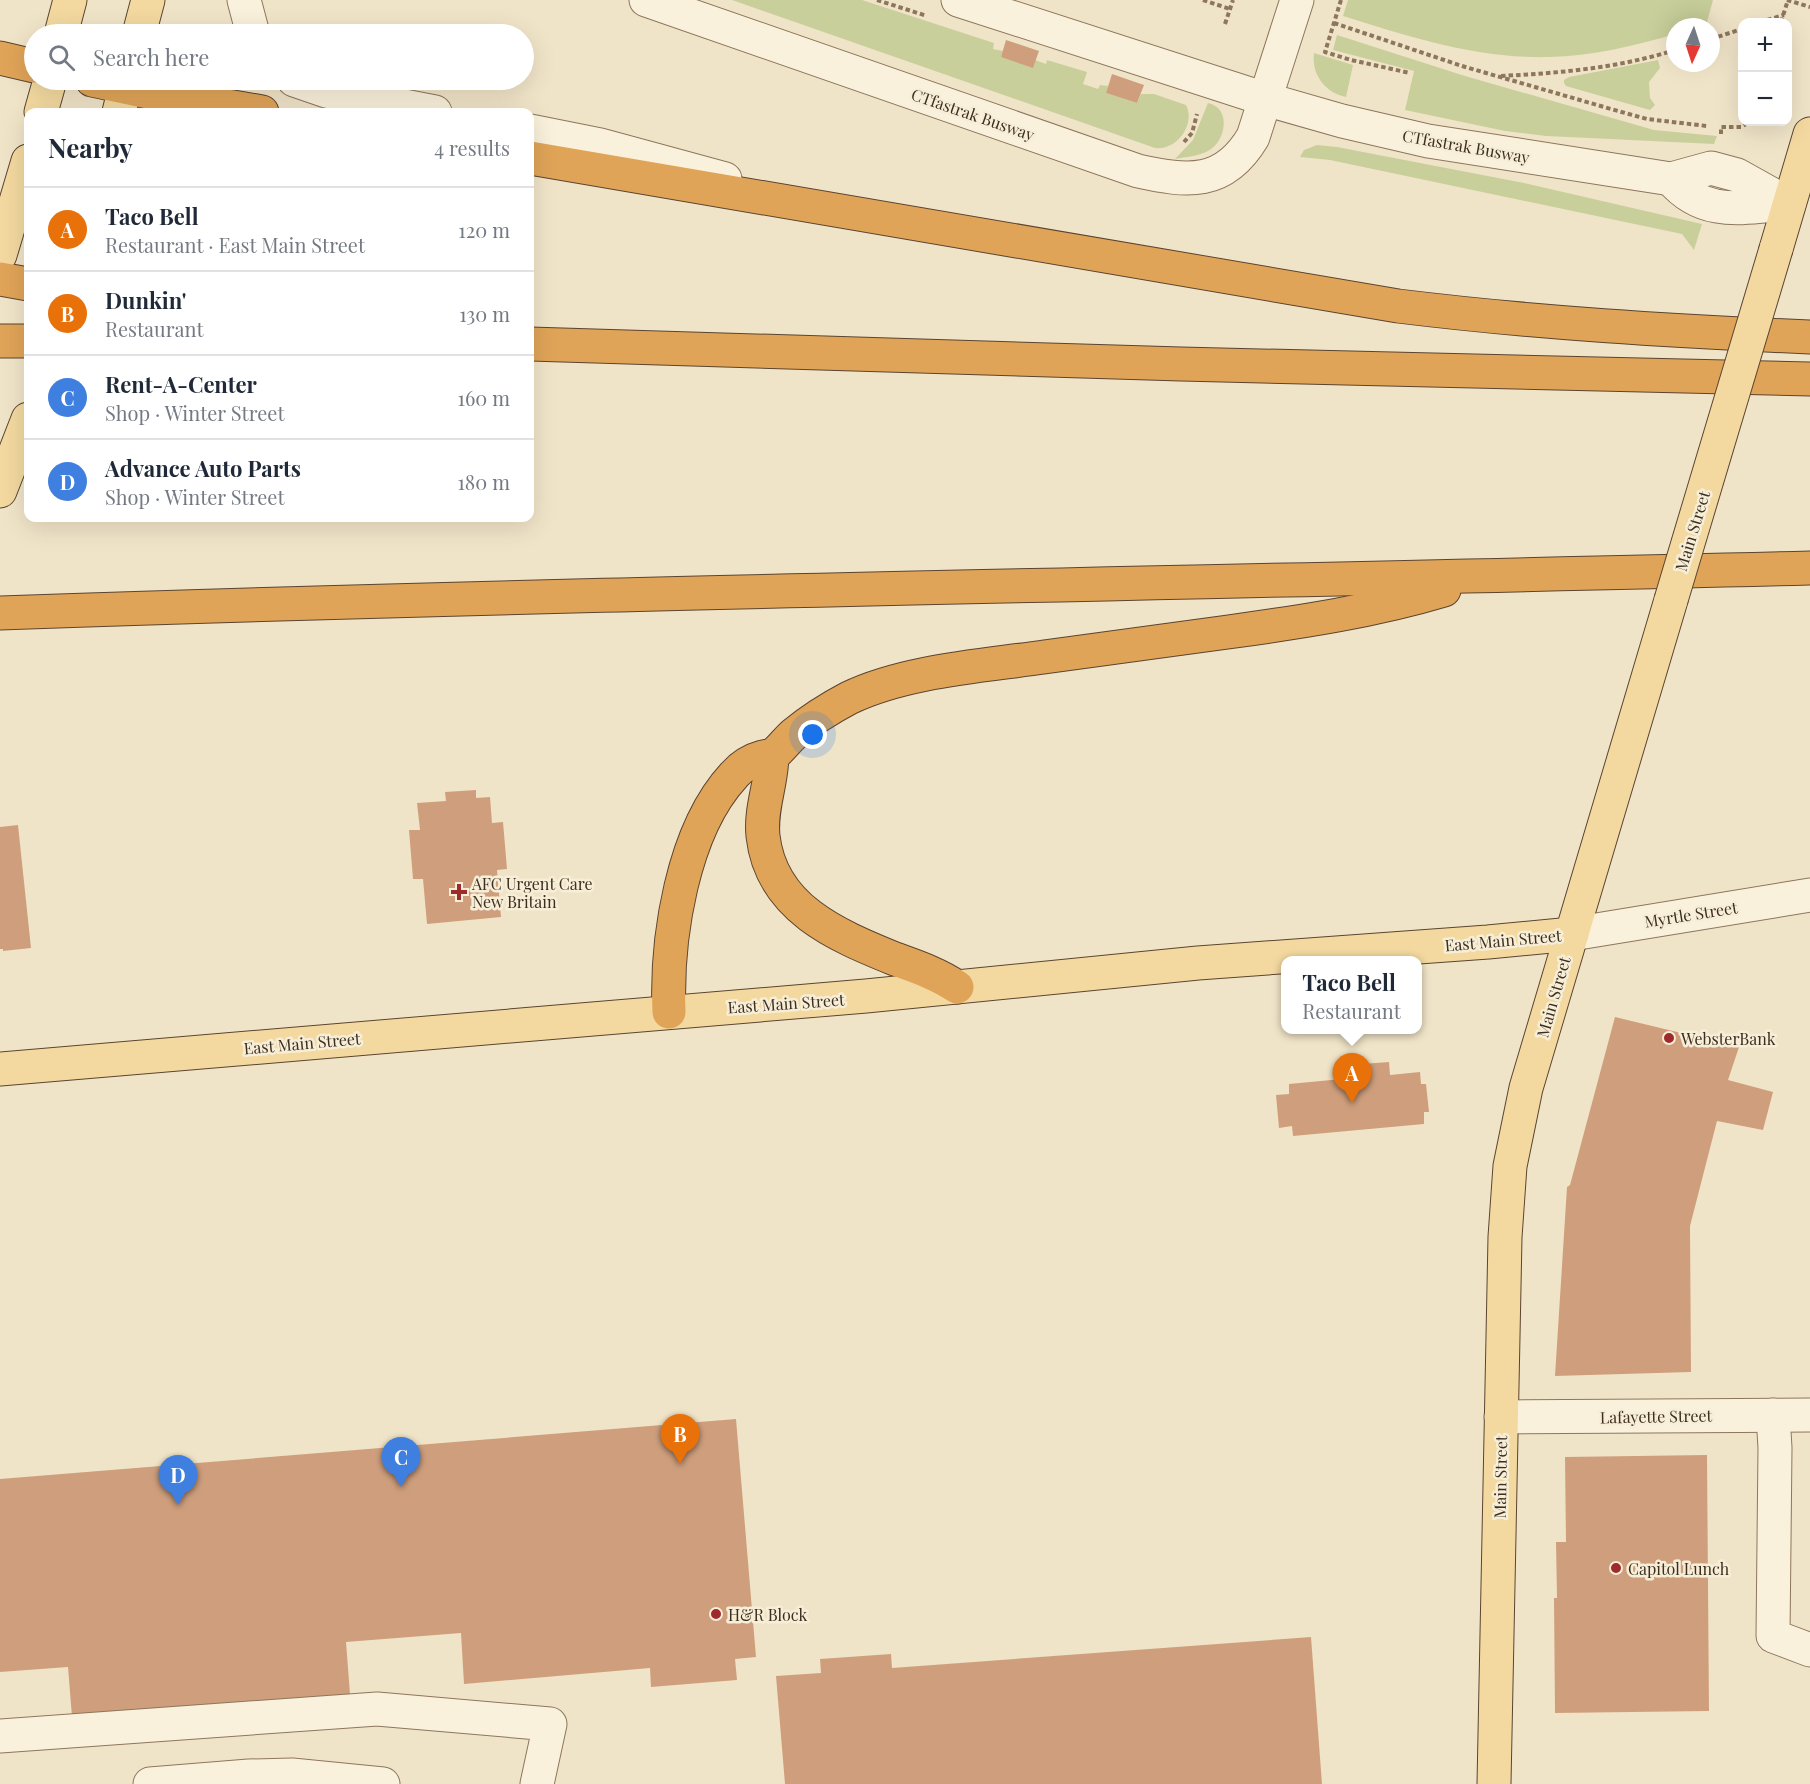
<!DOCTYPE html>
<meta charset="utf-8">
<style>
body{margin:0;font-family:"Playfair Display",serif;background:#f2f2f3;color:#1f2937}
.controls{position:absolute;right:18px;top:18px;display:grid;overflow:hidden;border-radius:12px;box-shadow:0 6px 24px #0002}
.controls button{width:54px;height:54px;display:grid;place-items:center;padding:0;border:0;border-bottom:2px solid #e0e1e3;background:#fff;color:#1f2937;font:30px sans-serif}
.compass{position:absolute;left:1666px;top:18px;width:54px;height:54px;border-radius:50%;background:#fff;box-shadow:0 6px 24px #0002;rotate:183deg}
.you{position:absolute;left:813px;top:735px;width:21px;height:21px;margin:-15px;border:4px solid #fff;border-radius:50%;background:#1a73e8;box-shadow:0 0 0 9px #1a73e833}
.badge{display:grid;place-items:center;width:39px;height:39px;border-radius:50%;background:#9e2a2b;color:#fff;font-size:20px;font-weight:700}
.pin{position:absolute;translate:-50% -50px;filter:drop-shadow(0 2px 3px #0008)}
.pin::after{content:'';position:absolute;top:32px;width:21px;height:18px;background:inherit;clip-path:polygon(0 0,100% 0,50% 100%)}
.popup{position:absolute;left:1281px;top:956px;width:141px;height:78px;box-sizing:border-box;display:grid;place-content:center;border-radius:12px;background:#fff;filter:drop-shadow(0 2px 4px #0005);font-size:20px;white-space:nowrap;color:#747a83}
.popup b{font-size:22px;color:#1f2937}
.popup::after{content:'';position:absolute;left:50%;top:100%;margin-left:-12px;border:12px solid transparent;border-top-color:#fff}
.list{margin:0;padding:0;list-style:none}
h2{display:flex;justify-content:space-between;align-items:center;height:78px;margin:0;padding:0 24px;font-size:26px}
h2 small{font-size:20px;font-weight:400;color:#747a83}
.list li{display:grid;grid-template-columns:39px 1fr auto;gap:18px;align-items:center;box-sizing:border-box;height:84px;padding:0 24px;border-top:2px solid #e0e1e3}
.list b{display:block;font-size:22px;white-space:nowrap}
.list p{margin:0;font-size:20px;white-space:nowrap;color:#747a83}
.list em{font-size:20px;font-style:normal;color:#747a83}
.icon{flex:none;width:33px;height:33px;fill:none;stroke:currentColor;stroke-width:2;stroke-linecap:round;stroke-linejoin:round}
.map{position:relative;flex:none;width:1810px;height:1784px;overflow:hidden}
.search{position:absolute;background:#fff;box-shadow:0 6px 24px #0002;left:24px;top:24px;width:510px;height:66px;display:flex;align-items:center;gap:15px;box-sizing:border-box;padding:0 21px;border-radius:33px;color:#747a83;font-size:22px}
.panel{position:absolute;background:#fff;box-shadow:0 6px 24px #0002;left:24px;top:108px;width:510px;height:414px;border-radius:12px}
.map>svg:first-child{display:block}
</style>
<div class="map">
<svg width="1810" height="1784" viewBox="0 0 1810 1784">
<rect width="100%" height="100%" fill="#f0e4c8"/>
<g fill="#c9cf9b">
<path d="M 732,0 L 862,0 L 994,43 L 993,49 L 1003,51 L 1001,57 L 1035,60 L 1046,64 L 1047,60 L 1087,72 L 1083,84 L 1098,89 L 1100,85 L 1108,86 L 1106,93 L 1137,103 L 1141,94 L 1154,94 L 1186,105 C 1196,124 1177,151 1155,148 Z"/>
<path d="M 1348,0 L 1713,0 L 1707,22 L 1694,27 L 1675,27 L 1675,34 C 1634,46 1592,56 1549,57 C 1478,59 1410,37 1343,16 Z"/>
<path d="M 1337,35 L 1465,76 L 1654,130 L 1717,136 L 1714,144 L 1546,136 L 1505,131 L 1405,110 L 1414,71 L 1333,50 Z"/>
<path d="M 1314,53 L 1353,65 L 1346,97 C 1325,93 1311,74 1314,53 Z"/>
<path d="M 1658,60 L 1660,68 L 1649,82 L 1650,98 L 1655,105 L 1650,110 L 1566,86 L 1564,83 L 1564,80 L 1569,77 Z"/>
<path d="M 1208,103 C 1232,108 1226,142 1208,151 C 1199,156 1186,157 1175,159 L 1193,140 Z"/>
<path d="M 1317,145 L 1337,147 L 1524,183 L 1702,224 L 1694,250 L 1682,234 L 1330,160 L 1300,157 L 1304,150 Z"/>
</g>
<g fill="#cf9f7d">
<path d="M 1006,40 L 1039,51 L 1033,68 L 1001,57 Z"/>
<path d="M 1112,74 L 1144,85 L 1137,103 L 1106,93 Z"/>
<path d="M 476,790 L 476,798 L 490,797 L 492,823 L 503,822 L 507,869 L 497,870 L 501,917 L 427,924 L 423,879 L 413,879 L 409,830 L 420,830 L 417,803 L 446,801 L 445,792 Z"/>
<path d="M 18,825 L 31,948 L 3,951 L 3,949 L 0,949 L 0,827 Z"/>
<path d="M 1615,1017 L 1739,1047 L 1728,1080 L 1773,1092 L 1763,1130 L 1717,1121 L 1690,1226 L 1691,1372 L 1555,1376 L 1567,1187 L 1570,1185 Z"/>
<path d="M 1389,1062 L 1390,1075 L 1420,1072 L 1421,1084 L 1426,1084 L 1429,1112 L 1424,1112 L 1424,1124 L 1293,1136 L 1292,1126 L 1279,1128 L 1276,1095 L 1289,1094 L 1289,1084 L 1363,1077 L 1362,1064 Z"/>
<path d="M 736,1419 L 756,1657 L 735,1659 L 737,1680 L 651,1687 L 650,1668 L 464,1684 L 461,1633 L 346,1642 L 350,1694 L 72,1717 L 68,1667 L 0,1672 L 0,1479 Z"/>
<path d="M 1707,1455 L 1709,1711 L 1555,1713 L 1554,1598 L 1557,1598 L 1556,1542 L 1566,1542 L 1565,1457 Z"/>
<path d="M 1311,1637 L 1322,1784 L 785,1784 L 776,1676 L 821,1673 L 820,1659 L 891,1654 L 892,1668 Z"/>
</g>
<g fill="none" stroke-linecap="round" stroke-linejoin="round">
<defs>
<g id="minor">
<path d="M 244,0 L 253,34"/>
<path d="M 646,0 L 1138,171 C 1188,182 1224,186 1253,137 L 1297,0"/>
<path d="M 958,0 L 1265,99 L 1342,121 L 1428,141 L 1671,179 L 1711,168 L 1737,175 L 1789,204"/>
<path d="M 294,80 L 326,91 L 435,112"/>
<path d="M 530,131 L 600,145 L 725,179"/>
<path d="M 1671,179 C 1704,218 1744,207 1789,204"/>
<path d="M 1572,934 L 1810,895"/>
<path d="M 1773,1415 L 1775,1448 L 1773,1636 L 1810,1650"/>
<path d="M 1501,1417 L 1810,1415"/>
<path d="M 0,1736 L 377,1709 L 550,1724 L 537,1784"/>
<path d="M 150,1784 L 249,1776 L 292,1775 L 383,1784"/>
</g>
<g id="major">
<path d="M 61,34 L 70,0"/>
<path d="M 139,34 L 148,0"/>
<path d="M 41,112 L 50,80"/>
<path d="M 119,112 L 127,80"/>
<path d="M 1776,249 L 1810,134"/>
<path d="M 0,255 L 28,161"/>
<path d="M 0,491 L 28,419"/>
<path d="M 0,1069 L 866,996 L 1198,963 L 1488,942 L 1572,934"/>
<path d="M 1494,1784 L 1505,1237 L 1510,1166 L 1526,1088 L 1671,600"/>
</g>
<g id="highway">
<path d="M 0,58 L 34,66"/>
<path d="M 92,80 L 153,93 L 262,112"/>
<path d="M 530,158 L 1398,306 C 1536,323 1671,331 1810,337"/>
<path d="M 0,279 L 28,284"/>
<path d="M 0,341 L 28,341"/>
<path d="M 530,344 L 1181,364 L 1810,379"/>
<path d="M 0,613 C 603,592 1207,583 1810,568"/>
<path d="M 772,755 C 772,783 760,808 763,836 C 771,908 836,935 895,959 C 917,967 938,974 957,987"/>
<path d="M 669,1012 C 666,939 682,831 734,775 C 741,767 752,760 763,757 C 766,756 770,756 773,755 C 780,750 787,740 794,734 C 811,720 830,708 849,698 C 905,671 982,666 1044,657 C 1105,649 1167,640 1228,632 C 1301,622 1374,611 1444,590"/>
</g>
</defs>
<use href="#minor" stroke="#8d765c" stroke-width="35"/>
<use href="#major" stroke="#5b4430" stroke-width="35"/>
<use href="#highway" stroke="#5b4430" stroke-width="35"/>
<g stroke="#8d765c" stroke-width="4" stroke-dasharray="4.5 3" stroke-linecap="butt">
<path d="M 877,0 L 927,16"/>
<path d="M 1203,0 L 1230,9"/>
<path d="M 1341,0 L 1325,52 L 1351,60 L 1410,73"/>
<path d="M 1787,0 L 1810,7"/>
<path d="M 1760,22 L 1784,15"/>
<path d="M 1781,22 L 1788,0"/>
<path d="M 1334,23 L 1462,66 L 1625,113 L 1647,119 L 1707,126"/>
<path d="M 1225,24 L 1233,0"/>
<path d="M 1711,39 L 1742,29"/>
<path d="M 1501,76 C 1561,73 1618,68 1675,50"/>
<path d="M 1721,134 L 1721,127 L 1741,127 L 1750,122"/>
<path d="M 1184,142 L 1192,133 L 1197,114"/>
</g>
<use href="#minor" stroke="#faf1dc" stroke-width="33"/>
<use href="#major" stroke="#f3d9a0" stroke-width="33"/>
<use href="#highway" stroke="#e0a458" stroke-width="33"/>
<defs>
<path id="major-bridge" d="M 1671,600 L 1776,249"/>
</defs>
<use href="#major-bridge" stroke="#5b4430" stroke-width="35" stroke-linecap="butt"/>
<use href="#major-bridge" stroke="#f3d9a0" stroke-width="33"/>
</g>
<g fill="#9e2a2b" stroke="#f7eed8" stroke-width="2">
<path d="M456 883h6v6h6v6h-6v6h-6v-6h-6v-6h6z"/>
<circle cx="1669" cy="1038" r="6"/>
<circle cx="1616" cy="1568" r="6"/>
<circle cx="716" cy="1614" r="6"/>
</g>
<g text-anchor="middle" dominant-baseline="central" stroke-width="5" stroke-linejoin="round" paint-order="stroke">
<g font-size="16" fill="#3d2e20" stroke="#f7eed8">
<text transform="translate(973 114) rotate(19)">CTfastrak Busway</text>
<text transform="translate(1466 146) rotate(10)">CTfastrak Busway</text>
<text transform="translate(1692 531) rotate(-73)">Main Street</text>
<text transform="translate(1691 914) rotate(-9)">Myrtle Street</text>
<text transform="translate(1503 940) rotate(-5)">East Main Street</text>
<text transform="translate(1553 997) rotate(-74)">Main Street</text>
<text transform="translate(786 1003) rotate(-4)">East Main Street</text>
<text transform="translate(302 1043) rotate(-5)">East Main Street</text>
<text transform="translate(1656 1416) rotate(-1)">Lafayette Street</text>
<text transform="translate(1500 1477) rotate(-89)">Main Street</text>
</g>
<g font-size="16" fill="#3d2e20" stroke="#f7eed8" text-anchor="start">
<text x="472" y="883">AFC Urgent Care<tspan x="472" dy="18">New Britain</tspan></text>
<text x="1681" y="1038">WebsterBank</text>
<text x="1628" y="1568">Capitol Lunch</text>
<text x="728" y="1614">H&amp;R Block</text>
</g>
</g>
</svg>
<div class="controls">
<button>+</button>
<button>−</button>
</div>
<svg class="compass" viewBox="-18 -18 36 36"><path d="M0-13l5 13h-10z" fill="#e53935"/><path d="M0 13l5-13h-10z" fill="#747a83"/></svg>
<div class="you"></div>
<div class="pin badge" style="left:1352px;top:1103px;background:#e8710a">A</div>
<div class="popup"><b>Taco Bell</b>Restaurant</div>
<div class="pin badge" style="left:680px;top:1464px;background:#e8710a">B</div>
<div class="pin badge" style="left:401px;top:1487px;background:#3f7fe0">C</div>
<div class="pin badge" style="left:178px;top:1505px;background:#3f7fe0">D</div>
<div class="search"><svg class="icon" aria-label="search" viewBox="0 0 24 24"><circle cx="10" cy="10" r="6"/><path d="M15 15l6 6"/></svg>Search here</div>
<section class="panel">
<h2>Nearby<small>4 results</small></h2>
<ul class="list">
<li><span class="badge" style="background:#e8710a">A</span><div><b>Taco Bell</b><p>Restaurant · East Main Street</p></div><em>120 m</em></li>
<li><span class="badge" style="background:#e8710a">B</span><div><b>Dunkin'</b><p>Restaurant</p></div><em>130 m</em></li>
<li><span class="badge" style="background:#3f7fe0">C</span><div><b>Rent-A-Center</b><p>Shop · Winter Street</p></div><em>160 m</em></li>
<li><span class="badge" style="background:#3f7fe0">D</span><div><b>Advance Auto Parts</b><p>Shop · Winter Street</p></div><em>180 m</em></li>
</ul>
</section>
</div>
